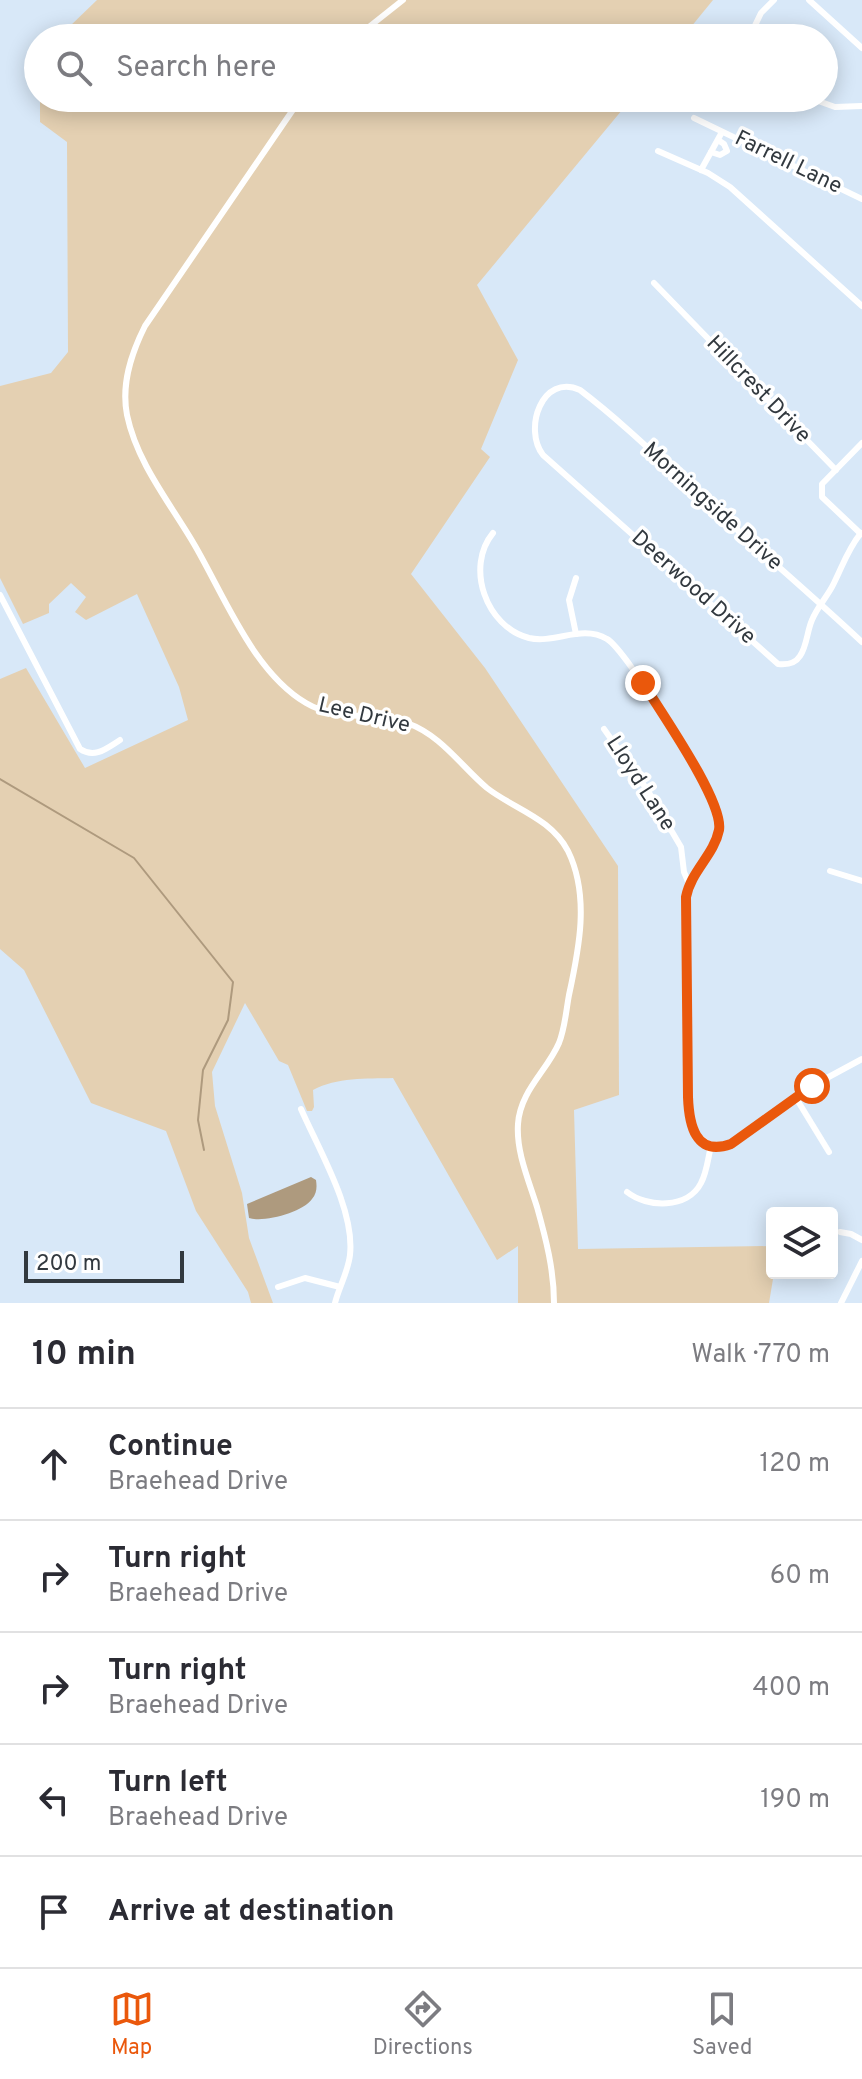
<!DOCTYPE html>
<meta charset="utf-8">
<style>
body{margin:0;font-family:Overpass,sans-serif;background:#f2f2f3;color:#2b2b33}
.controls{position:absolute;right:24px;bottom:24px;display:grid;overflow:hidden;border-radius:8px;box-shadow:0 4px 20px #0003}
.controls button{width:72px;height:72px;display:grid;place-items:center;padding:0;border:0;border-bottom:2px solid #e1e1e2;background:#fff;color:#2b2b33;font:40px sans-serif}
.scale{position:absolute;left:24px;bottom:20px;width:160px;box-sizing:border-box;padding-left:8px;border:4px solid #32393f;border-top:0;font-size:22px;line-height:28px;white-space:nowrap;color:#32393f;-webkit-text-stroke:6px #fff;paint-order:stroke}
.stop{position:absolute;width:24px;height:24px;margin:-18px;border:6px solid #ea580c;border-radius:50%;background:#fff}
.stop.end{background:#ea580c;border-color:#fff;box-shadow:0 2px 8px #0008}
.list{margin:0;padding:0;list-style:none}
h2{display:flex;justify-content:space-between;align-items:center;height:104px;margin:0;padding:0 32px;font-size:34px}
h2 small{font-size:26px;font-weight:400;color:#7c7c81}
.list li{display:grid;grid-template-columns:52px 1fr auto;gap:24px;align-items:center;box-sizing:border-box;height:112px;padding:0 32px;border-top:2px solid #e1e1e2}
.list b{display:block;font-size:30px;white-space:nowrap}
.list p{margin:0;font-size:26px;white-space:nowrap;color:#7c7c81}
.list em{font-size:26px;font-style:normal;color:#7c7c81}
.icon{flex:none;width:44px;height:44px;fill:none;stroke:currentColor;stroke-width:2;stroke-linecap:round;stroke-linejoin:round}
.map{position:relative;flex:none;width:862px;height:1303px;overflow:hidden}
.search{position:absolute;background:#fff;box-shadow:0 4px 20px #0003;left:24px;right:24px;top:24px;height:88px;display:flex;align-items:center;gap:20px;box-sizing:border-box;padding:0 28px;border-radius:44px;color:#7c7c81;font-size:30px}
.sheet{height:664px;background:#fff}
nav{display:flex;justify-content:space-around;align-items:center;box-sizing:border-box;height:112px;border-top:2px solid #e1e1e2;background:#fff;font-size:22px;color:#7c7c81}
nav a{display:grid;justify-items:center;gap:4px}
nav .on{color:#ea580c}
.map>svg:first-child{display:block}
</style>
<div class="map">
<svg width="862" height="1303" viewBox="0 0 862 1303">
<rect width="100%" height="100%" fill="#d8e8f8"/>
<g fill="#e4d0b2">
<path d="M 97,0 L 713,0 L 682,38 L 64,38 L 68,28 Z"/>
<path d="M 40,98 L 632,98 L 477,285 L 518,360 L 481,449 L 490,457 L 411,574 L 485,668 L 618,866 L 619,1095 L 574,1110 L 578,1249 L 772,1246 L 772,1273 L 774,1273 L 769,1303 L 518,1303 L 518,1246 L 497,1260 L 393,1078 C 366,1079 337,1077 313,1090 L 314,1107 L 312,1111 L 307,1111 L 288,1065 L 279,1061 L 245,1003 L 212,1072 L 215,1106 L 242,1193 L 249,1238 L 273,1303 L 251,1303 L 248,1292 L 196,1211 L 166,1131 L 91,1103 L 24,970 L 0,949 L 0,679 L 26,668 L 85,768 L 188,720 L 179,687 L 137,594 L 86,620 L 75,612 L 86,597 L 71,583 L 49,604 L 49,613 L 23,624 L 0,578 L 0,386 L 51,373 L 68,352 L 67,142 L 40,122 Z"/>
</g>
<path fill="#ae9a7e" d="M 311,1177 L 316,1180 C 317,1187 317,1193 312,1199 C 303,1212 264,1223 249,1218 L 247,1204 Z"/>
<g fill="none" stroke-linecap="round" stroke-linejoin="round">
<path stroke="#ae9a7e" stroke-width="2" d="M 0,779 L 134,858 L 233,982 L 228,1020 L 203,1070 L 198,1120 L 204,1150"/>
<g stroke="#fff" stroke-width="6">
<path d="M 809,0 L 862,48"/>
<path d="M 355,38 L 403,0"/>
<path d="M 749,38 L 761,13 L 774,0"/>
<path d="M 301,98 L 145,326 C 131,354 121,384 127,415 C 137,463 170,503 194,544 C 224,595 253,672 306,703 C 336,721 374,712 407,723 C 441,735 461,766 487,788 C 514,809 551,818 568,851 C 590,896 579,949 569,995 C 566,1011 565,1028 559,1043 C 547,1071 520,1091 518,1124 C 516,1152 529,1181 537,1207 C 546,1239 554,1270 554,1303"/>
<path d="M 810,98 L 835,107 L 862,106"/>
<path d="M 694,118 L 862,199"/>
<path d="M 658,151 L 708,173 L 730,187 L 862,306"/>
<path d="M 711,152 L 720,155 L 727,151 L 724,144 L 718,140"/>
<path d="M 701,170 L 722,132"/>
<path d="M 654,283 L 836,470"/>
<path d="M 493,533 C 465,567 486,627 529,638 C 555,644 582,624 607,639 C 626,649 718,798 719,819 C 721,850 691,868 686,897 L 688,1097 L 694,1133 L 711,1146 L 724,1147 L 737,1141 L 812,1086 L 862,1059"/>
<path d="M 861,533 C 848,549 843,565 834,583 C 828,596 817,607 812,620 C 807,631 807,646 800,656 C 795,664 787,665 778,664 L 543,455 C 523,429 542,373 580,390 C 626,425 669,468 712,507 C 762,553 813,596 862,642"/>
<path d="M 861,534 L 822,497 L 822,484 L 862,443"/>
<path d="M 576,578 L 569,600 L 576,634"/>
<path d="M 0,595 L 80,749 C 95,759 107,748 120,740"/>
<path d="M 604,729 L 648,791 L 681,847 L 684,872 L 689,884"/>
<path d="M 830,871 L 862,881"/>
<path d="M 796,1098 L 829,1152"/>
<path d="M 301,1109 C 319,1150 355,1210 350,1255 C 348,1272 339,1287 335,1303"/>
<path d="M 627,1192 C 647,1208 688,1209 701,1183 C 707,1172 708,1158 711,1146"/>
<path d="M 840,1232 L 851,1234 L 862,1240"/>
<path d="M 278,1287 L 305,1278 L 340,1287"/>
<path d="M 841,1303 L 862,1261"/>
</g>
</g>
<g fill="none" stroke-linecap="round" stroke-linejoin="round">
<path stroke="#ea580c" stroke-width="10" d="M 643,683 C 660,711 724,802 719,830 C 714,855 691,871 686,897 L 688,1097 C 689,1124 695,1157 731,1144 L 812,1086"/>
</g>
<g text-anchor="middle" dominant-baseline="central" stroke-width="7" stroke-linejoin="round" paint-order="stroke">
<g font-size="22" fill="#32393f" stroke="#fff">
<text transform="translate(788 163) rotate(26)">Farrell Lane</text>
<text transform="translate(758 390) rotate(46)">Hillcrest Drive</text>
<text transform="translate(712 507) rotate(42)">Morningside Drive</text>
<text transform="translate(693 588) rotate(42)">Deerwood Drive</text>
<text transform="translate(364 716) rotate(13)">Lee Drive</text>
<text transform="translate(640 784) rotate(57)">Lloyd Lane</text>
</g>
</g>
</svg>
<div class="controls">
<button><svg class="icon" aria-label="layers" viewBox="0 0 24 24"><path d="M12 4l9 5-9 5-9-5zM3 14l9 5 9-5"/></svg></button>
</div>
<div class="scale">200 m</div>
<div class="stop" style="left:812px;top:1086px"></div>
<div class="stop end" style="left:643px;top:683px"></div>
<div class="search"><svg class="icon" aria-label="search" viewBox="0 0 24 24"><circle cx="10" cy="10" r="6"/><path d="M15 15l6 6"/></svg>Search here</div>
</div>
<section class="sheet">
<h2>10 min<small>Walk · 770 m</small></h2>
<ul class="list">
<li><svg class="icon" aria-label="ahead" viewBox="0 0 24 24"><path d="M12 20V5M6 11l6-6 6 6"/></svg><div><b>Continue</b><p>Braehead Drive</p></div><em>120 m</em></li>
<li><svg class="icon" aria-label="right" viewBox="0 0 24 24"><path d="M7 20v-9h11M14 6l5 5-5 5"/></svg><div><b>Turn right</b><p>Braehead Drive</p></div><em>60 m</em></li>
<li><svg class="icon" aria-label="right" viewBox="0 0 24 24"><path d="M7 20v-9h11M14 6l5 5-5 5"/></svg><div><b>Turn right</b><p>Braehead Drive</p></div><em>400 m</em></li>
<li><svg class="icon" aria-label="left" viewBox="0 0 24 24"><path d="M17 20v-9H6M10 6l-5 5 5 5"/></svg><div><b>Turn left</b><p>Braehead Drive</p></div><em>190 m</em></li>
<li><svg class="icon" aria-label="arrive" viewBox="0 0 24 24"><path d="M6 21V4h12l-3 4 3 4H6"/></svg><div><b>Arrive at destination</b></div></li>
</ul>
</section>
<nav>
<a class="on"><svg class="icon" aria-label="map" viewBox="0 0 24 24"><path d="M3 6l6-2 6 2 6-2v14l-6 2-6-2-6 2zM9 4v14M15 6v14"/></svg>Map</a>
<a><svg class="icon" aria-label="directions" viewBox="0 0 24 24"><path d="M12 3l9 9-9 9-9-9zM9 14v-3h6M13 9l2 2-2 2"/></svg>Directions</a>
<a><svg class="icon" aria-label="saved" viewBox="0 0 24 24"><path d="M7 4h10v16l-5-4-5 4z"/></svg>Saved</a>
</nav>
